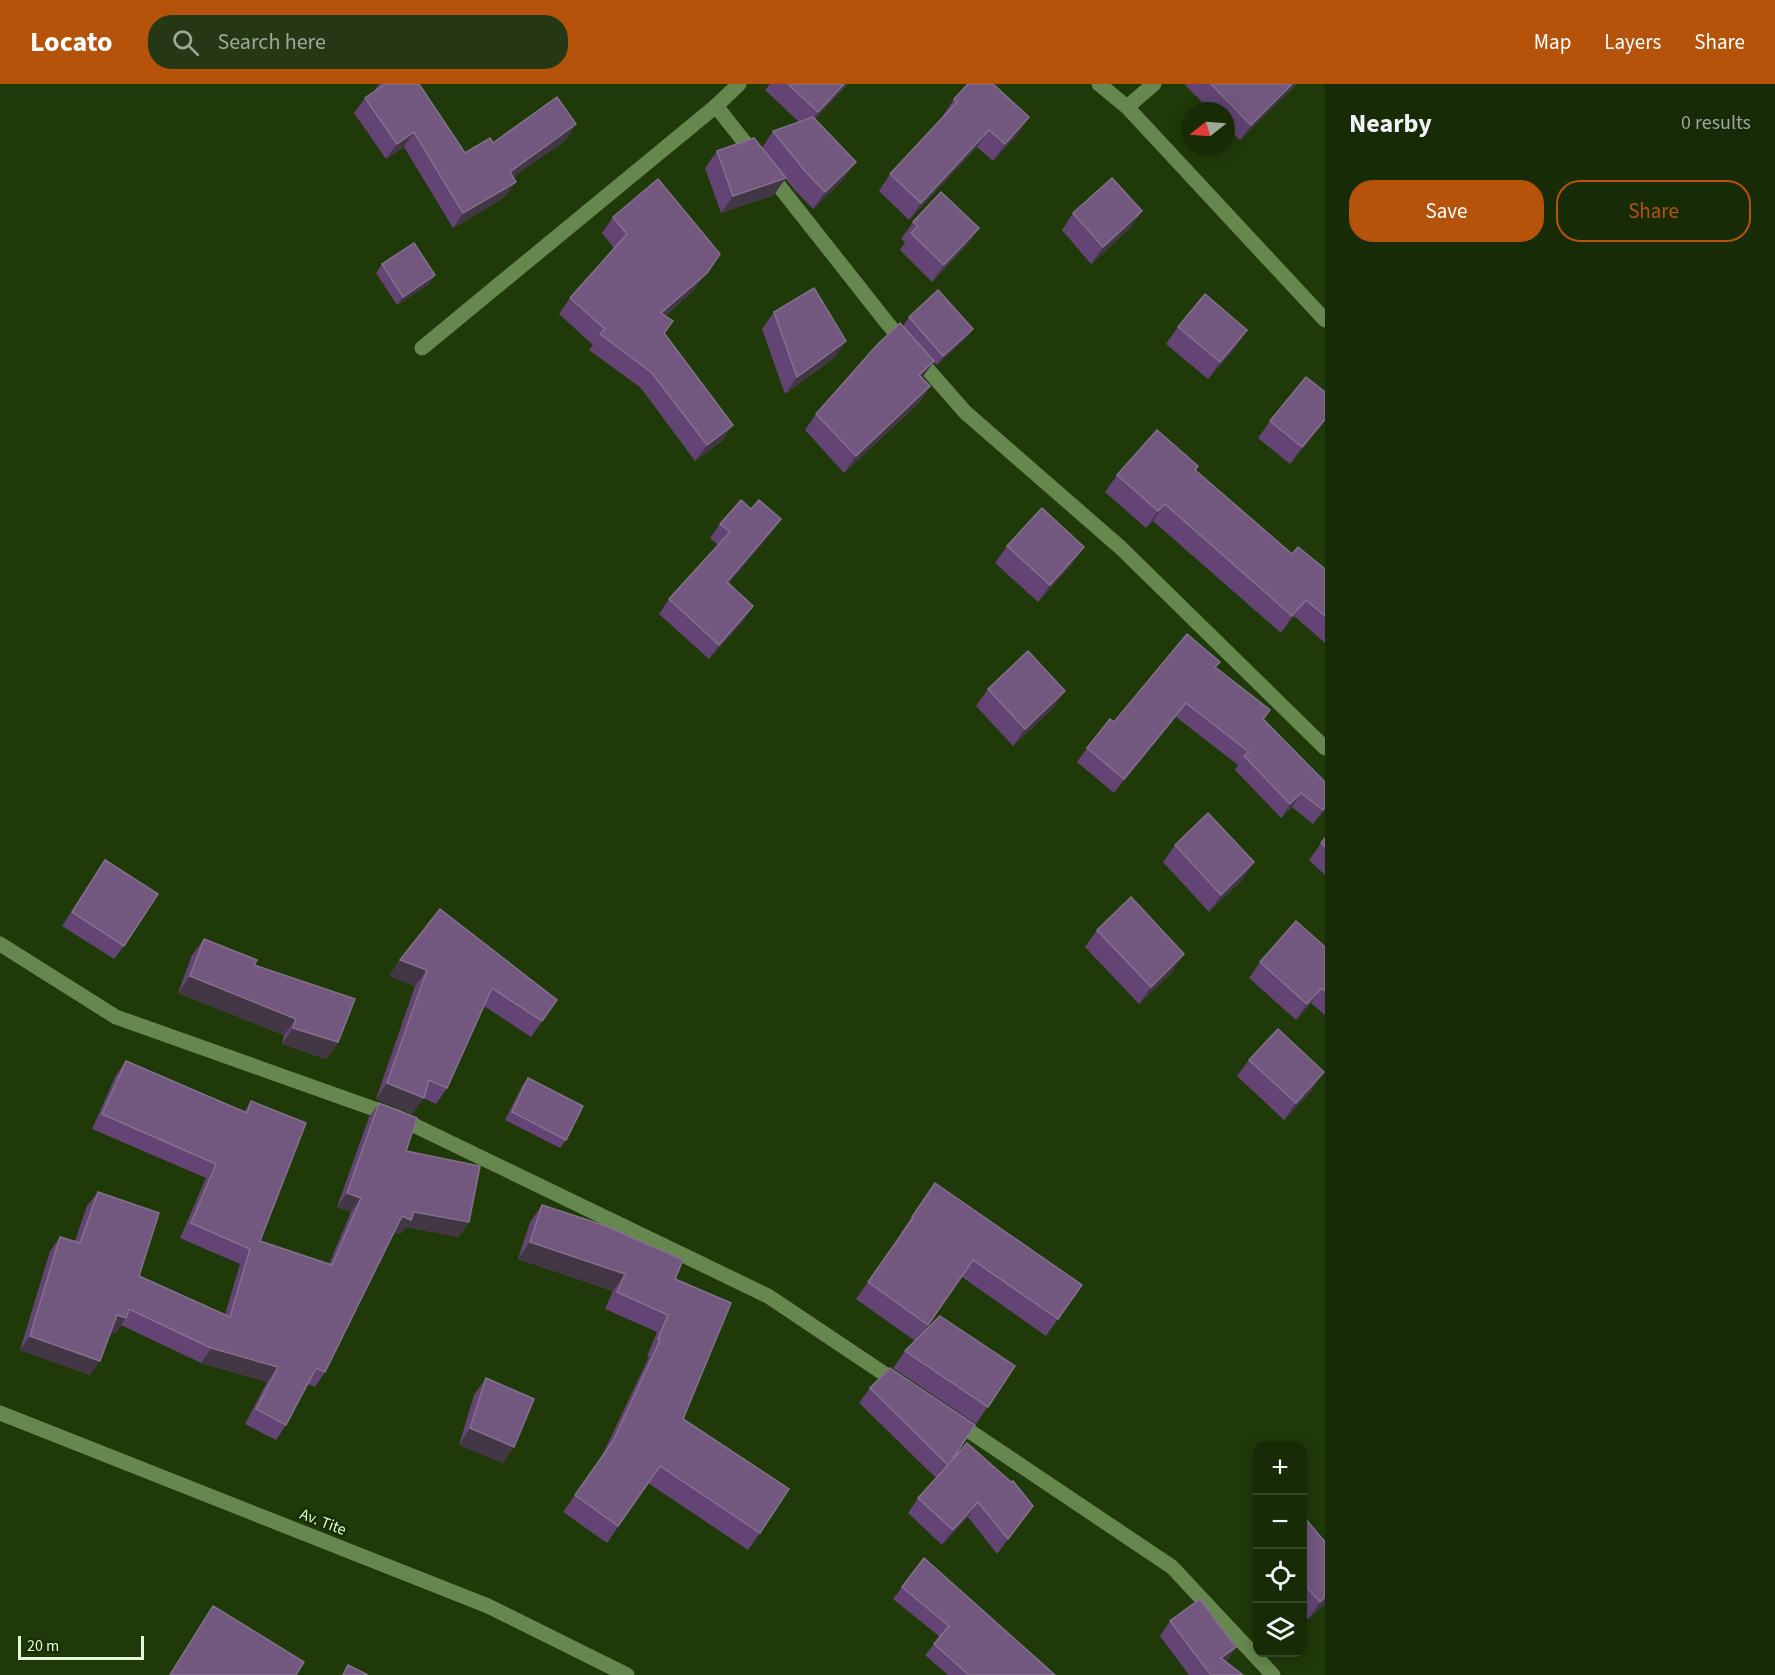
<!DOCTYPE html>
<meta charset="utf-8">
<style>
body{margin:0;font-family:"Source Sans 3",sans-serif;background:#253715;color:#f1f3f6}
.controls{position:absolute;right:18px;bottom:18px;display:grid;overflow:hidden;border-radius:12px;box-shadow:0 3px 15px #0003}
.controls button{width:54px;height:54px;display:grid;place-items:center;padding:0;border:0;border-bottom:2px solid #364728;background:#182b07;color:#f1f3f6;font:30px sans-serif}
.compass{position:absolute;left:1181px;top:18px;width:54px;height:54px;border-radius:50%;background:#182b07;box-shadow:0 3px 15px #0003;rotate:253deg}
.scale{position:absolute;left:18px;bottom:15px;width:126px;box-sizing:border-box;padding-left:6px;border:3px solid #e6fad9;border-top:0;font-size:16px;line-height:21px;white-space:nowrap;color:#e6fad9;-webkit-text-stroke:4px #162e00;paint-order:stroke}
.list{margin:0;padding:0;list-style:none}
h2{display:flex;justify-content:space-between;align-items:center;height:78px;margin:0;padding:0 24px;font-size:26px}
h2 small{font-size:20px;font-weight:400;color:#9fa79b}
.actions{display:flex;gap:12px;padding:18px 24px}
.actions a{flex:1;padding:14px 0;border:2px solid #b45309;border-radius:24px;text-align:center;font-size:21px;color:#b45309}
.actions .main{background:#b45309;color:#fff}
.icon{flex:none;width:33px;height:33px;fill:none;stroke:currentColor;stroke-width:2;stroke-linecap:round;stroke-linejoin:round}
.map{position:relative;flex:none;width:1325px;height:1591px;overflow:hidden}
header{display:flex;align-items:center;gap:36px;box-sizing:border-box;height:84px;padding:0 30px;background:#b45309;color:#fff}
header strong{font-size:28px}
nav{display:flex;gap:33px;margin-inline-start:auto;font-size:21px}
.search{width:420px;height:54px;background:#253715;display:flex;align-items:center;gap:15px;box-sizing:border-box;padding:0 21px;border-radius:24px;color:#9fa79b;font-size:22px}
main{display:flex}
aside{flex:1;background:#182b07}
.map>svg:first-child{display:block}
</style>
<header>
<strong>Locato</strong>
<div class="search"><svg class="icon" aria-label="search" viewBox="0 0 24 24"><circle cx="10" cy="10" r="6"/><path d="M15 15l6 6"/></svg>Search here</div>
<nav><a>Map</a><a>Layers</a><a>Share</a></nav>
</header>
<main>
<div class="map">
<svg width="1325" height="1591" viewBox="0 0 1325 1591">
<rect width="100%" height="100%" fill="#203909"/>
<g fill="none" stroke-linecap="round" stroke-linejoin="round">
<g stroke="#66884e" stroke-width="15">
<path d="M 1099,0 L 1127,23 L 1325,236"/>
<path d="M 716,22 L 888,240 L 965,328 L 1121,464 L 1325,664"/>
<path d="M 1127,23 L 1154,0"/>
<path d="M 422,264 L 716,22 L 739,0"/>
<path d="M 0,860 L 116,933 L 397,1033 L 768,1212 L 901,1301"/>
<path d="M 0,1329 L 488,1522 L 627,1591"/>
<path d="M 953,1336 L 1172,1483 L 1273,1591"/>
</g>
</g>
<g fill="#644475">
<path d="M 379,0 L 419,0 L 465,69 L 493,59 L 566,56 L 513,93 L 505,113 L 453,144 L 404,63 L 386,75 L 354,29 L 365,14 L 374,8 Z"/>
<path d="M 770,0 L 848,0 L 815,35 L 844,95 L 813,125 L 793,104 L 785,94 L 774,111 L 721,129 L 705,84 L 717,67 L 762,64 L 773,47 L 799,38 L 765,6 Z"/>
<path d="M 1186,0 L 1297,0 L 1240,56 L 1226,42 L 1226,27 L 1211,27 L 1185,1 Z"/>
<path d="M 954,15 L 1029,33 L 1018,50 L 993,77 L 977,63 L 909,136 L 879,107 L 890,90 L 943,33 L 943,32 Z"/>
<path d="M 1142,127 L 1130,144 L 1091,180 L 1062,146 L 1073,129 Z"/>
<path d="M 613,133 L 695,205 L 665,232 L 664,249 L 722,357 L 695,377 L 641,304 L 589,266 L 593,261 L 559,230 L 570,214 L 614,164 L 602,149 Z"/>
<path d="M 913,138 L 979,144 L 967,161 L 932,198 L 900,166 L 905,158 L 901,155 Z"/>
<path d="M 382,180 L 429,200 L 397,221 L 376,189 Z"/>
<path d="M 774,228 L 834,274 L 785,310 L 762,245 Z"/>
<path d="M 909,233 L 967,253 L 937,281 L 934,278 L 922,294 L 930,302 L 919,319 L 844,389 L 805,346 L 816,330 L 903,242 Z"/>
<path d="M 1178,243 L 1236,263 L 1208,295 L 1166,260 Z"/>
<path d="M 1325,308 L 1325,337 L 1290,380 L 1258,354 L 1270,337 Z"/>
<path d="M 1198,382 L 1195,386 L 1292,470 L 1325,485 L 1325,559 L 1294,532 L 1281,549 L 1153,437 L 1146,444 L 1105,408 L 1117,391 Z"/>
<path d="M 720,440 L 771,449 L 729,499 L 743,537 L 709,575 L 659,530 L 669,515 L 718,461 L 710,454 Z"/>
<path d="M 1007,462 L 1072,480 L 1038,518 L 995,479 Z"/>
<path d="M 1216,584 L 1263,635 L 1325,726 L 1313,740 L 1292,723 L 1281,734 L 1235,686 L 1238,681 L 1176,633 L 1114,709 L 1077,678 L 1087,664 L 1114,638 Z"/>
<path d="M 988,605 L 1053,624 L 1013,662 L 976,622 Z"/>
<path d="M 1325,754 L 1325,791 L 1309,776 Z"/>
<path d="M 1175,761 L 1243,795 L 1209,828 L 1163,778 Z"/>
<path d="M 105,776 L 124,862 L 114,875 L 62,842 Z"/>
<path d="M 1097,846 L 1173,887 L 1139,920 L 1085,863 Z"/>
<path d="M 204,855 L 254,881 L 338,958 L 326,975 L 282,960 L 284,951 L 178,909 L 192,871 Z"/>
<path d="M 1325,863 L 1325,931 L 1311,919 L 1296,936 L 1249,894 L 1260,878 Z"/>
<path d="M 400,876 L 557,916 L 531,953 L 484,922 L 447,1004 L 436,1020 L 423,1014 L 412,1030 L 376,1015 L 415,902 L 389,892 Z"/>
<path d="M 1249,976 L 1313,1005 L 1284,1036 L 1237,992 Z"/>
<path d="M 126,977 L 244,1028 L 251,1017 L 260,1157 L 329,1180 L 351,1128 L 337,1123 L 369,1033 L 379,1019 L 406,1067 L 459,1153 L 406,1143 L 400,1150 L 394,1148 L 325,1288 L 315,1303 L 308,1300 L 286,1341 L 276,1356 L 245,1340 L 267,1298 L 201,1279 L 121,1241 L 116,1249 L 111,1247 L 90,1291 L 20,1266 L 50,1167 L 60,1153 L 75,1157 L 87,1122 L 98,1108 L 139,1192 L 225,1231 L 240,1180 L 180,1154 L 206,1094 L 92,1045 L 116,991 Z"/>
<path d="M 528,994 L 566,1056 L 560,1064 L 505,1036 L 522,1002 Z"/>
<path d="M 935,1099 L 1082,1201 L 1046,1252 L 962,1193 L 922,1250 L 1015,1282 L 976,1340 L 893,1284 L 905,1267 L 915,1257 L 856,1215 L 902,1150 L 900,1150 Z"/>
<path d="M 542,1121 L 675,1195 L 683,1335 L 760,1449 L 748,1466 L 648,1399 L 607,1459 L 563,1428 L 601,1374 L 649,1273 L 647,1272 L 657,1248 L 605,1225 L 613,1207 L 518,1175 L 530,1138 Z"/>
<path d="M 486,1294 L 503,1379 L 459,1361 L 474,1311 Z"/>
<path d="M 870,1304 L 950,1379 L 1022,1437 L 997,1470 L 968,1433 L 942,1461 L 908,1429 L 918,1414 L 936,1394 L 859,1319 Z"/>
<path d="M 1302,1434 L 1325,1520 L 1308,1535 L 1302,1529 Z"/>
<path d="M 902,1503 L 1055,1591 L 948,1591 L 925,1571 L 940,1553 L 893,1515 Z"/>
<path d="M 213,1522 L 296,1591 L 169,1591 Z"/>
<path d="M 1170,1537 L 1236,1563 L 1226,1578 L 1243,1591 L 1189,1591 L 1160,1552 Z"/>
</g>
<g fill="#433745">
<path d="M 844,0 L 848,0 L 806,45 L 818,28 Z"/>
<path d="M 1292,0 L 1297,0 L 1240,56 L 1251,41 Z"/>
<path d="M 1029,33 L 1018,50 L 993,77 L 1005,60 Z"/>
<path d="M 576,40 L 566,56 L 499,103 L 510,88 Z"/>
<path d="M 989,46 L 977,63 L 909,136 L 921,119 Z"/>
<path d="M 414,48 L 404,63 L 386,75 L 397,60 Z"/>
<path d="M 856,78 L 844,95 L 813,125 L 825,108 Z"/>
<path d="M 786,94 L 774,111 L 721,129 L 733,112 Z"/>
<path d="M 516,98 L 505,113 L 453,144 L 463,129 Z"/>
<path d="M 1142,127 L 1130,144 L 1091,180 L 1103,163 Z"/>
<path d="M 979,144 L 967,161 L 932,198 L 944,181 Z"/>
<path d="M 720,170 L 695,205 L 649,245 L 661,229 Z"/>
<path d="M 435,191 L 429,200 L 397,221 L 403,213 Z"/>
<path d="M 973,245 L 967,253 L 937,281 L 943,272 Z"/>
<path d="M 1247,246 L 1236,263 L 1208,295 L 1220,278 Z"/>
<path d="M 846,257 L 834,274 L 785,310 L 797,293 Z"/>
<path d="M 934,277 L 922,294 L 919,291 Z"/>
<path d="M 930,302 L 919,319 L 844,389 L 856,372 Z"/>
<path d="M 1325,335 L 1325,337 L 1290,380 L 1302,363 Z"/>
<path d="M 733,341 L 722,357 L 695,377 L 707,361 Z"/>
<path d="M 1165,420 L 1153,437 L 1146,444 L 1158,427 Z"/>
<path d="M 781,435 L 771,449 L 717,513 L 727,498 Z"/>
<path d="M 1084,463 L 1072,480 L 1038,518 L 1050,501 Z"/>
<path d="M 1306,516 L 1294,532 L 1281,549 L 1292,532 Z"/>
<path d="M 753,522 L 743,537 L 709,575 L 719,561 Z"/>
<path d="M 1065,607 L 1053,624 L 1013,662 L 1025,645 Z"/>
<path d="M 1186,619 L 1176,633 L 1114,709 L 1124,695 Z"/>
<path d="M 1301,709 L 1292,723 L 1281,734 L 1290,720 Z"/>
<path d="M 1325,723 L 1325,726 L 1313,740 L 1323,726 Z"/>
<path d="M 1254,778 L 1243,795 L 1209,828 L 1221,811 Z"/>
<path d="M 1184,870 L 1173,887 L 1139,920 L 1151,903 Z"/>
<path d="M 400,876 L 427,886 L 415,902 L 389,892 Z"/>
<path d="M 190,892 L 296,935 L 284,951 L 178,909 Z"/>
<path d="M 1322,904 L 1311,919 L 1296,936 L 1307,920 Z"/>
<path d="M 293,944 L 338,958 L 326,975 L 282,960 Z"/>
<path d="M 1324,988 L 1313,1005 L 1284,1036 L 1296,1019 Z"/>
<path d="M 387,999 L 424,1014 L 412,1030 L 376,1015 Z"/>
<path d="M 347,1109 L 361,1114 L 351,1128 L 337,1123 Z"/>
<path d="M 414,1128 L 469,1138 L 459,1153 L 406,1143 L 400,1150 L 392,1147 L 402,1132 Z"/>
<path d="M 530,1158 L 625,1190 L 613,1207 L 518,1175 Z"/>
<path d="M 117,1231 L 126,1234 L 116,1249 L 106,1246 Z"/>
<path d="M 30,1252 L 100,1277 L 90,1291 L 20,1266 Z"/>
<path d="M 211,1264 L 278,1283 L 267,1298 L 201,1279 Z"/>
<path d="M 470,1344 L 514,1363 L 503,1379 L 459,1361 Z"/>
<path d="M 978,1418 L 968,1433 L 942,1461 L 953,1446 Z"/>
<path d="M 1325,1513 L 1325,1520 L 1308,1535 L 1320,1518 Z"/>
<path d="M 1236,1563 L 1226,1578 L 1221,1574 Z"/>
</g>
<g fill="#72577f" stroke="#84718d" stroke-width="1.5">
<path d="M 385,0 L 419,0 L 465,69 L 490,54 L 493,59 L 557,13 L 576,40 L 510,88 L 516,98 L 463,129 L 414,48 L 397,60 L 365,14 Z"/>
<path d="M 788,0 L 844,0 L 818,28 Z"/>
<path d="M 968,0 L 993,0 L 1029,33 L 1005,60 L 989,46 L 921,119 L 890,90 L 957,18 L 954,15 Z"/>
<path d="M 1211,0 L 1292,0 L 1251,41 Z"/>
<path d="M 813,33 L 856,78 L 825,108 L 805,87 L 773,47 Z"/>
<path d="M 754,54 L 786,94 L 733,112 L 717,67 Z"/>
<path d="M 1112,94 L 1142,127 L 1103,163 L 1073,129 Z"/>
<path d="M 658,95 L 720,170 L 707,189 L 661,229 L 673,237 L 664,249 L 733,341 L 707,361 L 652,289 L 600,250 L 605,245 L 570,214 L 627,150 L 613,133 Z"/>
<path d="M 941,108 L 979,144 L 944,181 L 911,149 L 918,142 L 913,138 Z"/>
<path d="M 414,159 L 435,191 L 403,213 L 382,180 Z"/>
<path d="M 814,204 L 846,257 L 797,293 L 774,228 Z"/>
<path d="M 938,206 L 973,245 L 943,272 L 909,233 Z"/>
<path d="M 1205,210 L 1247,246 L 1220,278 L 1178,243 Z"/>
<path d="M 900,239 L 934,277 L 919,291 L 930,302 L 856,372 L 816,330 L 877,261 Z"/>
<path d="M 1306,293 L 1325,308 L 1325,335 L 1302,363 L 1270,337 Z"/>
<path d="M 1157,346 L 1198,382 L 1195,386 L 1292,470 L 1298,463 L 1325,485 L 1325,532 L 1306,516 L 1292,532 L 1165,420 L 1158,427 L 1117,391 Z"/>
<path d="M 741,416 L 751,425 L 759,416 L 781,435 L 727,498 L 753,522 L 719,561 L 669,515 L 730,448 L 720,440 Z"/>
<path d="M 1042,424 L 1084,463 L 1050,501 L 1007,462 Z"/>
<path d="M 1187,550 L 1220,578 L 1215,583 L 1270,626 L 1263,635 L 1325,698 L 1325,723 L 1323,726 L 1301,709 L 1290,720 L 1244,672 L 1249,668 L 1186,619 L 1124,695 L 1087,664 L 1110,635 L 1114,638 Z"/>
<path d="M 1028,567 L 1065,607 L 1025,645 L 988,605 Z"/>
<path d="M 1208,729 L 1254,778 L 1221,811 L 1175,761 Z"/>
<path d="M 1325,754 L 1325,763 L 1321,759 Z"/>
<path d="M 105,776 L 158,810 L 124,862 L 72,828 Z"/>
<path d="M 1131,813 L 1184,870 L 1151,903 L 1097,846 Z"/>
<path d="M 440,825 L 557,916 L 542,937 L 492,904 L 447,1004 L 429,996 L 424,1014 L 387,999 L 427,886 L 400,876 Z"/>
<path d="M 1296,837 L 1325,863 L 1325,907 L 1322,904 L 1307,920 L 1260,878 Z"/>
<path d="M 204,855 L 257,876 L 254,881 L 355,915 L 338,958 L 293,944 L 296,935 L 190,892 Z"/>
<path d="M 1278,945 L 1324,988 L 1296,1019 L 1249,976 Z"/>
<path d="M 126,977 L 247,1029 L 251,1017 L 306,1039 L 260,1157 L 332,1181 L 361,1114 L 347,1109 L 379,1019 L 417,1034 L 406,1067 L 480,1082 L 469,1138 L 414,1128 L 411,1136 L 402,1132 L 325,1288 L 316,1284 L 286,1341 L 256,1325 L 278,1283 L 211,1264 L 129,1225 L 126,1234 L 117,1231 L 100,1277 L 30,1252 L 60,1153 L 80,1159 L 98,1108 L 159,1129 L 139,1192 L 230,1233 L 250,1165 L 191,1139 L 216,1080 L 102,1030 Z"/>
<path d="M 528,994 L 583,1022 L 566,1056 L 512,1028 Z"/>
<path d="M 935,1099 L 1082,1201 L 1058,1235 L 973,1176 L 928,1241 L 868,1198 L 913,1134 L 912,1133 Z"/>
<path d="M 542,1121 L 606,1142 L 683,1176 L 675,1195 L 731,1219 L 683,1335 L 789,1405 L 760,1449 L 660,1382 L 618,1442 L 575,1411 L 613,1357 L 660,1256 L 658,1255 L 668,1231 L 617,1208 L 625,1190 L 530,1158 Z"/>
<path d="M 940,1232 L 1015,1282 L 988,1323 L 905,1267 Z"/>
<path d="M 890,1284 L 975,1341 L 950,1379 L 967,1359 L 1011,1398 L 1013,1397 L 1033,1422 L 1008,1455 L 978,1418 L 953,1446 L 918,1414 L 948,1381 L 870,1304 Z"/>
<path d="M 486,1294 L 534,1315 L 514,1363 L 470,1344 Z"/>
<path d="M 1304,1433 L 1325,1458 L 1325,1513 L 1320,1518 L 1302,1498 L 1302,1434 Z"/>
<path d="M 924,1474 L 1055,1591 L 969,1591 L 934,1560 L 949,1542 L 902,1503 Z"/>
<path d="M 1200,1515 L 1236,1563 L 1221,1574 L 1243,1591 L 1211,1591 L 1170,1537 Z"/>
<path d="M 213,1522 L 304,1578 L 296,1591 L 170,1591 Z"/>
<path d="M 348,1581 L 368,1591 L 343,1591 Z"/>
</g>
<g text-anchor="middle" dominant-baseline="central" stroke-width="5" stroke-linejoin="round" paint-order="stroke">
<g font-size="16" fill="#e6fad9" stroke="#162e00">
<text transform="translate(323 1438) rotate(21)">Av. Tite</text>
</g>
</g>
</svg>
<div class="controls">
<button>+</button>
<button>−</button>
<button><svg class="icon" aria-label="locate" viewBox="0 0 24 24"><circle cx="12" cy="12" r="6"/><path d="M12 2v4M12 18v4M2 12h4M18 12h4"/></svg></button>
<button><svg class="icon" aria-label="layers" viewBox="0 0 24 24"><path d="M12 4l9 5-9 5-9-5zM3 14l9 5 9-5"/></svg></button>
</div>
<svg class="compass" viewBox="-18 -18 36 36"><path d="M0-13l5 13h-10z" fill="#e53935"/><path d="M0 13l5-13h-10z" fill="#9fa79b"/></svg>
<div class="scale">20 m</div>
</div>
<aside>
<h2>Nearby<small>0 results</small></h2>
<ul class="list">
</ul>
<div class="actions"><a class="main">Save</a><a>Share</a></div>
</aside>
</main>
